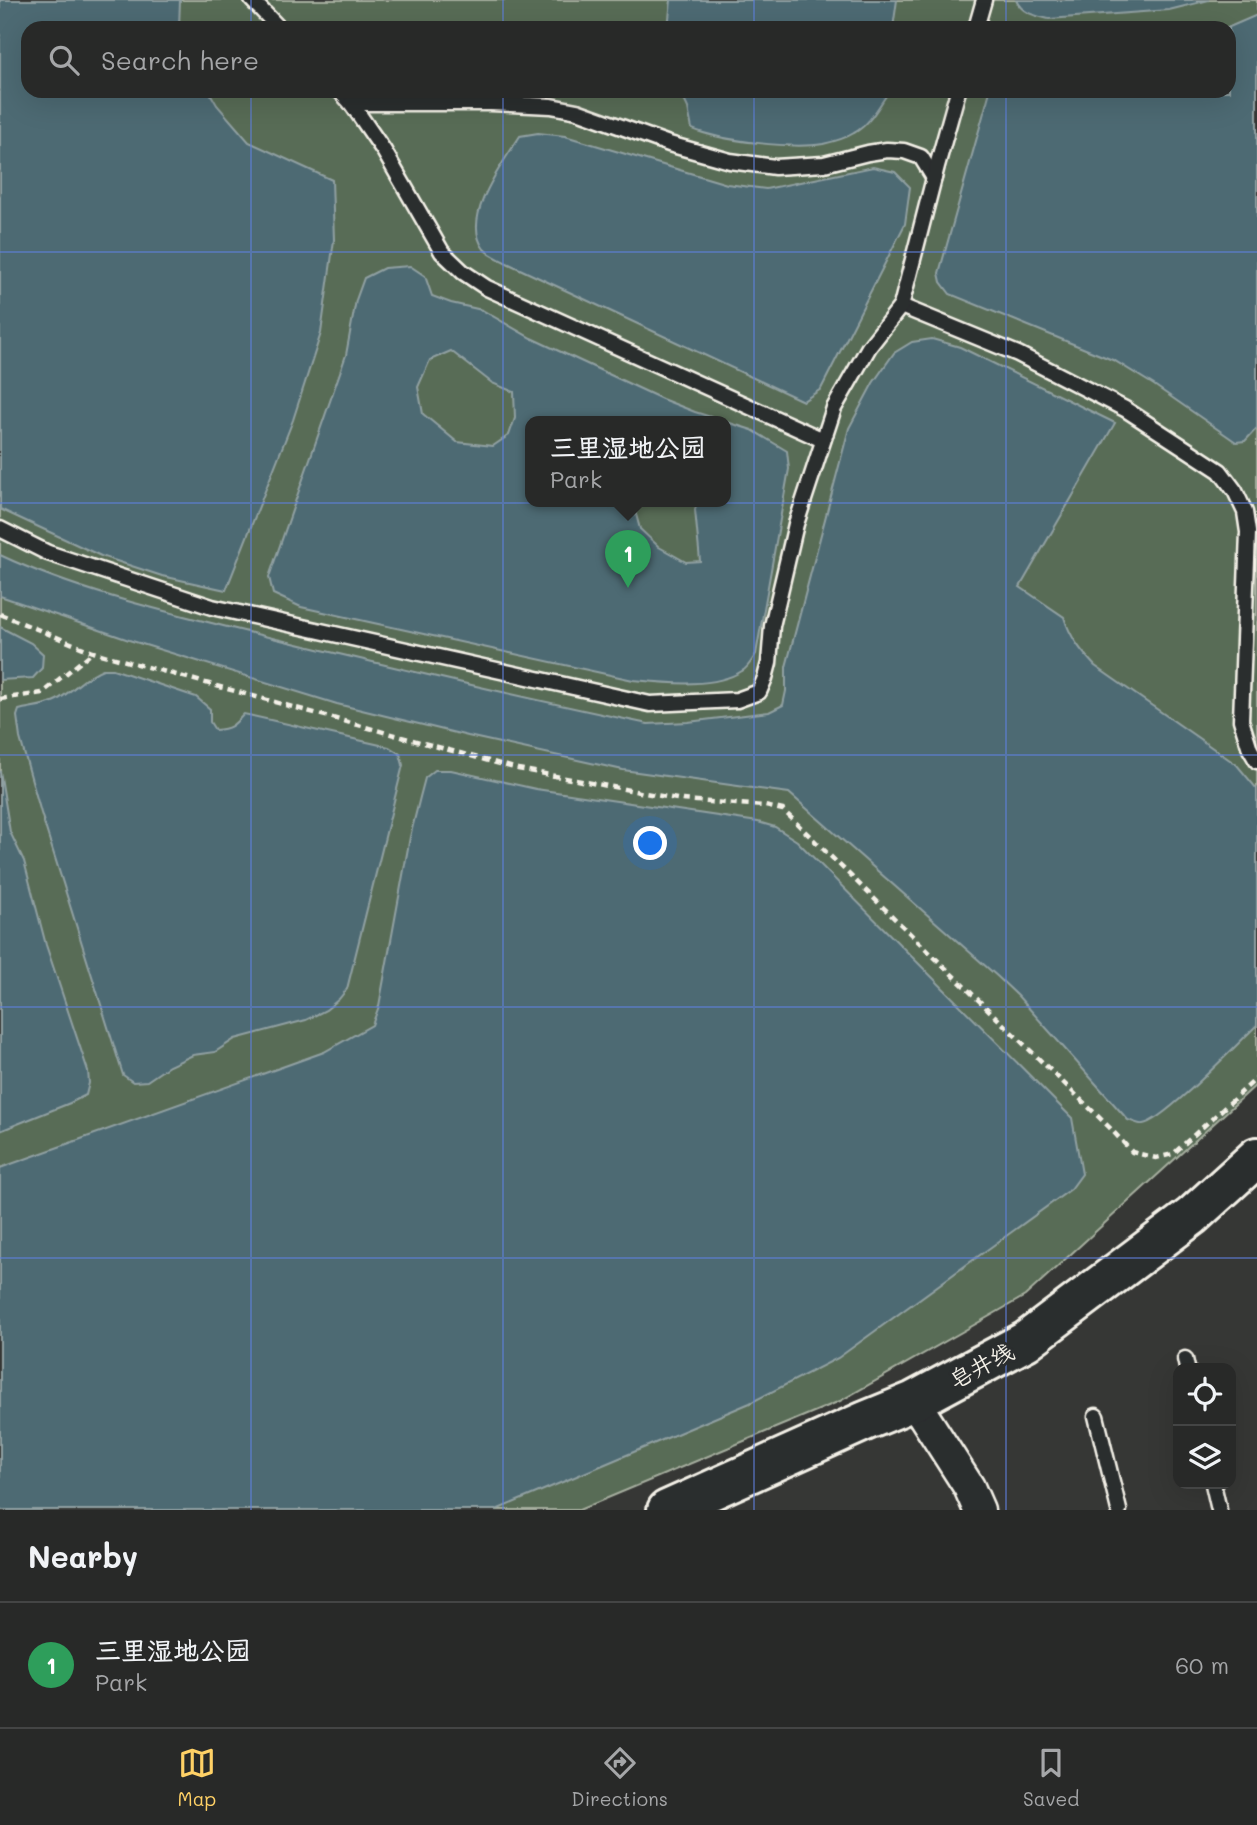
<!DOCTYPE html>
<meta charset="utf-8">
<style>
body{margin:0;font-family:Mali,"LXGW WenKai TC",sans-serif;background:#303130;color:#f1f3f6}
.controls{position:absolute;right:21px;bottom:21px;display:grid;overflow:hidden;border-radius:14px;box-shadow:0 7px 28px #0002}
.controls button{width:63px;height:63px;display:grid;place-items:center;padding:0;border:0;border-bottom:2px solid #444545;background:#282928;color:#f1f3f6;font:35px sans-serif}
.you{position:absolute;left:651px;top:844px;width:24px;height:24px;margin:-18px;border:5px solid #fff;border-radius:50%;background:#1a73e8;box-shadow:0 0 0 10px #1a73e833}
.badge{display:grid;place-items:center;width:46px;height:46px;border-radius:50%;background:#ffd166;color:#fff;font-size:23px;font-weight:700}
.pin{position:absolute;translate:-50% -58px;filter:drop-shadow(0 2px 4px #0008)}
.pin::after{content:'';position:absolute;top:37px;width:24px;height:21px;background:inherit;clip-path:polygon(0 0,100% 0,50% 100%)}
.popup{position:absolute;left:525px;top:416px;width:206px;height:91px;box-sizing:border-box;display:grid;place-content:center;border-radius:14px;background:#282928;filter:drop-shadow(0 2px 5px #0005);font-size:23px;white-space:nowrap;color:#a5a6a8}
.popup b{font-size:26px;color:#f1f3f6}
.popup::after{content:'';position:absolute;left:50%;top:100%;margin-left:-14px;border:14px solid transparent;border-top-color:#282928}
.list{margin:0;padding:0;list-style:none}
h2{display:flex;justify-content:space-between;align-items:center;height:91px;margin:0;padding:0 28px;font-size:30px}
h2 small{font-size:23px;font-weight:400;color:#a5a6a8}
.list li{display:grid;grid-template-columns:46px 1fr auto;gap:21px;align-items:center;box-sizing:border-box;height:126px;padding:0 28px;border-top:2px solid #444545}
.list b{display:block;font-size:26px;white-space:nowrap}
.list p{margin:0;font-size:23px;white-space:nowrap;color:#a5a6a8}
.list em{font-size:23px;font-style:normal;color:#a5a6a8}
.icon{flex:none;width:38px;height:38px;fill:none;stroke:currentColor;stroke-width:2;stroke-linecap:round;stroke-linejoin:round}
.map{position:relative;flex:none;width:1257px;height:1510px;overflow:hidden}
.search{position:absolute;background:#282928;box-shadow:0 7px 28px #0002;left:21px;right:21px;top:21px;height:77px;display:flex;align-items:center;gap:18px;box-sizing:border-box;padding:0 24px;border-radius:21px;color:#a5a6a8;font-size:26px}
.sheet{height:217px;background:#282928}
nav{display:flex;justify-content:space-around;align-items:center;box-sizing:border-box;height:98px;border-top:2px solid #444545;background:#282928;font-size:19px;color:#a5a6a8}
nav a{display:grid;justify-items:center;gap:4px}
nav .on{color:#ffd166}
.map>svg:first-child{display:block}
</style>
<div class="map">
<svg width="1257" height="1510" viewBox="0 0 1257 1510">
<rect width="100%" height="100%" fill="#363735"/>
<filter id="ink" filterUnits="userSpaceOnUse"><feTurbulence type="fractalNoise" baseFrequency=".0143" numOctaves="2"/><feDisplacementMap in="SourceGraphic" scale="14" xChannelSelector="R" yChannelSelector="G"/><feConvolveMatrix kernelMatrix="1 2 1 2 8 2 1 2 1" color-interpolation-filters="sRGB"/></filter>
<g filter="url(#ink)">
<path fill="#596c56" stroke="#a6ae9f" stroke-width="2" fill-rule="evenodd" d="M 0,0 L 1257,0 L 1257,1084 L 1025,1296 L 840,1401 L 579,1510 L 0,1510 ZM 28,28 L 1229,28 L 1229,91 L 28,91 ZM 530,422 L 726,422 L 726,502 L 530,502 Z"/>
<g fill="#4e6a73" stroke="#90a0a2" stroke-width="2" fill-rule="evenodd">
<path d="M 0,0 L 180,0 L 179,28 L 28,28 L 28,91 L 209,91 L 217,105 L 249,142 L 332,180 L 334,240 L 321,333 L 293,420 L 226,590 L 162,576 L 101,556 L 0,509 Z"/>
<path d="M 671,0 L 897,0 L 893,28 L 668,28 Z"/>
<path d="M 1016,0 L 1209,0 L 1169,10 L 1049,19 C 1036,16 1022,14 1016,0 Z"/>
<path d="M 1257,15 L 1257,428 L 1245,441 L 1236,442 L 1154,385 L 1115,361 L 950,294 L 941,282 L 939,273 L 990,91 L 1229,91 L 1229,28 L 1227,28 Z"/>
<path d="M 680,91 L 887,91 L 886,96 C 877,109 869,125 854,133 C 846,138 832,142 823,144 C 792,149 721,141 692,129 L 688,108 Z"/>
<path d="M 538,133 L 565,136 L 727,184 L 766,189 L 873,167 L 895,172 L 910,187 L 905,224 L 821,389 L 803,401 L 507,263 C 500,259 489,255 484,249 C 460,218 503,163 520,136 Z"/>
<path d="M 410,266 L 425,276 L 432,296 L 451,303 L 482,310 L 531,338 L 662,399 L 695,412 L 752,430 L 787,451 L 789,469 L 756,654 C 752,660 748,668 742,671 C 714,689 665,683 633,680 L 301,607 L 273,594 L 269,577 L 346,355 L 356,300 L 364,278 L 384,268 ZM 451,351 L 492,383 L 514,392 L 515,418 L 509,435 L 493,446 L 457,442 L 423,414 L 418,387 L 430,360 ZM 530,422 L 726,422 L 726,502 L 697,502 L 695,510 L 700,561 L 686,562 L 659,547 L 640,529 L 634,507 L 637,502 L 530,502 Z"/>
<path d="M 932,339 L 960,347 L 1115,423 L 1020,587 L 1064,617 C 1070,637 1081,651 1095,666 L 1237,765 L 1257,789 L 1257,1025 C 1239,1042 1162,1123 1143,1124 C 1139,1125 1132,1121 1128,1120 L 1018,996 L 998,977 L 789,793 L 623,770 L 468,736 L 337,704 L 129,640 L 0,596 L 0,555 C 83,594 176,614 264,636 C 392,667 520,697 648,724 L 688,722 L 769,712 L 783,705 L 786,691 L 786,667 L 849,428 L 873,383 L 894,353 L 912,342 Z"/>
<path d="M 0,627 L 31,643 L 43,654 L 42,668 L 33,678 L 0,680 Z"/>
<path d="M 103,669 L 113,669 L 196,697 L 210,709 L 210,722 L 215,730 C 231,729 234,725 244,714 L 389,747 L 400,754 L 403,765 L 347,989 L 339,999 L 326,1010 L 306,1020 L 235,1039 L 215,1052 L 193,1055 L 169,1066 L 147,1081 L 133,1082 L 123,1075 L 41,813 L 20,738 L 17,716 L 19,710 C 31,707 46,706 57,700 C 73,691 86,675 103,669 Z"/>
<path d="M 435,770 L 451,770 L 536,789 L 758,822 L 775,827 L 797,841 L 1072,1118 L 1082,1174 L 1071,1189 L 838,1358 L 750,1403 L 496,1510 L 0,1510 L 0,1168 L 324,1052 L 372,1025 L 379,1006 L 410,837 L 420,797 L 425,778 Z"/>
<path d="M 0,771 L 10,832 L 24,861 L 46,945 L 88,1071 L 89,1083 L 86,1095 L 70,1103 L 0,1131 Z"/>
</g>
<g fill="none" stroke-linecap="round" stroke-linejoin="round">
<defs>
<g id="lane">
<path d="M 252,0 L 279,28"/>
<path d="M 976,28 L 984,0"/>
<path d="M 340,91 L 351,103 L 384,151 L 442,252 L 463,272 L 487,288 L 823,440"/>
<path d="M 351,103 L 491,103 L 551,106 L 577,111 L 669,144 L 730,161 L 775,167 L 824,164 L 868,153 L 887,150 L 904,151 L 921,157 L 934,178"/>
<path d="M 901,306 L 1018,354 L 1125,409 L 1220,471 L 1235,491 L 1245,512 L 1248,532 L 1241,720 L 1250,749 L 1257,761"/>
<path d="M 0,529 L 48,553 L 212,607 L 650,704 L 737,700 L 759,692 L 765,678 L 769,663 L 772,626 L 796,524 L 834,408 L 869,347 L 901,306 L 937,166 L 958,91"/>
<path d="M 1185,1359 L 1187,1368"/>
<path d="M 1096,1416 L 1119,1510"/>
<path d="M 1213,1484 L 1219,1510"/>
</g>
<path id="street" d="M 914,1401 L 969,1487 L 979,1510"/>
<path id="secondary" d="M 667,1510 L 865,1421 L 914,1401 L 1026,1341 L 1192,1216 L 1257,1157"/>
</defs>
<use href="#lane" stroke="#f4f1e8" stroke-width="19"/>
<use href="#street" stroke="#f4f1e8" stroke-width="35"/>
<use href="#secondary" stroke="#f4f1e8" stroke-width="44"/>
<g stroke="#f4f1e8" stroke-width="4.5" stroke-dasharray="7 5" stroke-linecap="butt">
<path d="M 0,614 L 93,652 L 518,769 L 682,800 L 765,806 L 783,810 L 1109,1127 L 1132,1152 L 1156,1158 L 1173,1154 L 1257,1078"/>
<path d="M 0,699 L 42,693 L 93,652"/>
</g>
<use href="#lane" stroke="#2a2d2e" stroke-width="14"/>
<use href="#street" stroke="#2a2d2e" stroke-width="30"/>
<use href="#secondary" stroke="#2a2d2e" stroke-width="38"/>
</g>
</g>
<path fill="none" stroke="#5e7fdd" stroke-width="2" stroke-opacity="0.55" d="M 251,0 L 251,28M 503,0 L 503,28M 754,0 L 754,28M 1006,0 L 1006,28M 251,91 L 251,1510M 503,91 L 503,1510M 754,91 L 754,1510M 1006,91 L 1006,1510M 0,252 L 1257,252M 0,503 L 1257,503M 0,755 L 1257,755M 0,1007 L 1257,1007M 0,1258 L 1257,1258"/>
<g text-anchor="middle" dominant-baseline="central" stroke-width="6" stroke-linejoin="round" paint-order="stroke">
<g font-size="23" fill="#f4f1e8" stroke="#2a2d2e">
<text transform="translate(981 1365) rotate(-28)">皂井线</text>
</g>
</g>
</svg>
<div class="controls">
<button><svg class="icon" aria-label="locate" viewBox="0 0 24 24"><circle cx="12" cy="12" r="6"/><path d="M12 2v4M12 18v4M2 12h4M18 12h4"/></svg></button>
<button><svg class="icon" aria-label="layers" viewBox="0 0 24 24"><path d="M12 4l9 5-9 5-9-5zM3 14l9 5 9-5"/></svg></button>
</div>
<div class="you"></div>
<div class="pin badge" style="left:628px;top:588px;background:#2e9e5b">1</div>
<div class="popup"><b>三里湿地公园</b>Park</div>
<div class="search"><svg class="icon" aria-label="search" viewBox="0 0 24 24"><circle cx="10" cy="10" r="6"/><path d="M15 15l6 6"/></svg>Search here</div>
</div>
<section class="sheet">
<h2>Nearby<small></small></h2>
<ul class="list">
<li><span class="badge" style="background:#2e9e5b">1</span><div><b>三里湿地公园</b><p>Park</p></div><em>60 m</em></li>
</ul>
</section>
<nav>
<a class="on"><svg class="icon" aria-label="map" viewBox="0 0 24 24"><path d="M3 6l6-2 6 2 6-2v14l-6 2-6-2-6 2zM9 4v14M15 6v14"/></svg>Map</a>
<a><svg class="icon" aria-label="directions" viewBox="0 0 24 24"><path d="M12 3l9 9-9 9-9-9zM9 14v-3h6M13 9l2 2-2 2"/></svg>Directions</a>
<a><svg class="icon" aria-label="saved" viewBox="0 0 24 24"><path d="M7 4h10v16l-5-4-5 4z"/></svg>Saved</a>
</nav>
